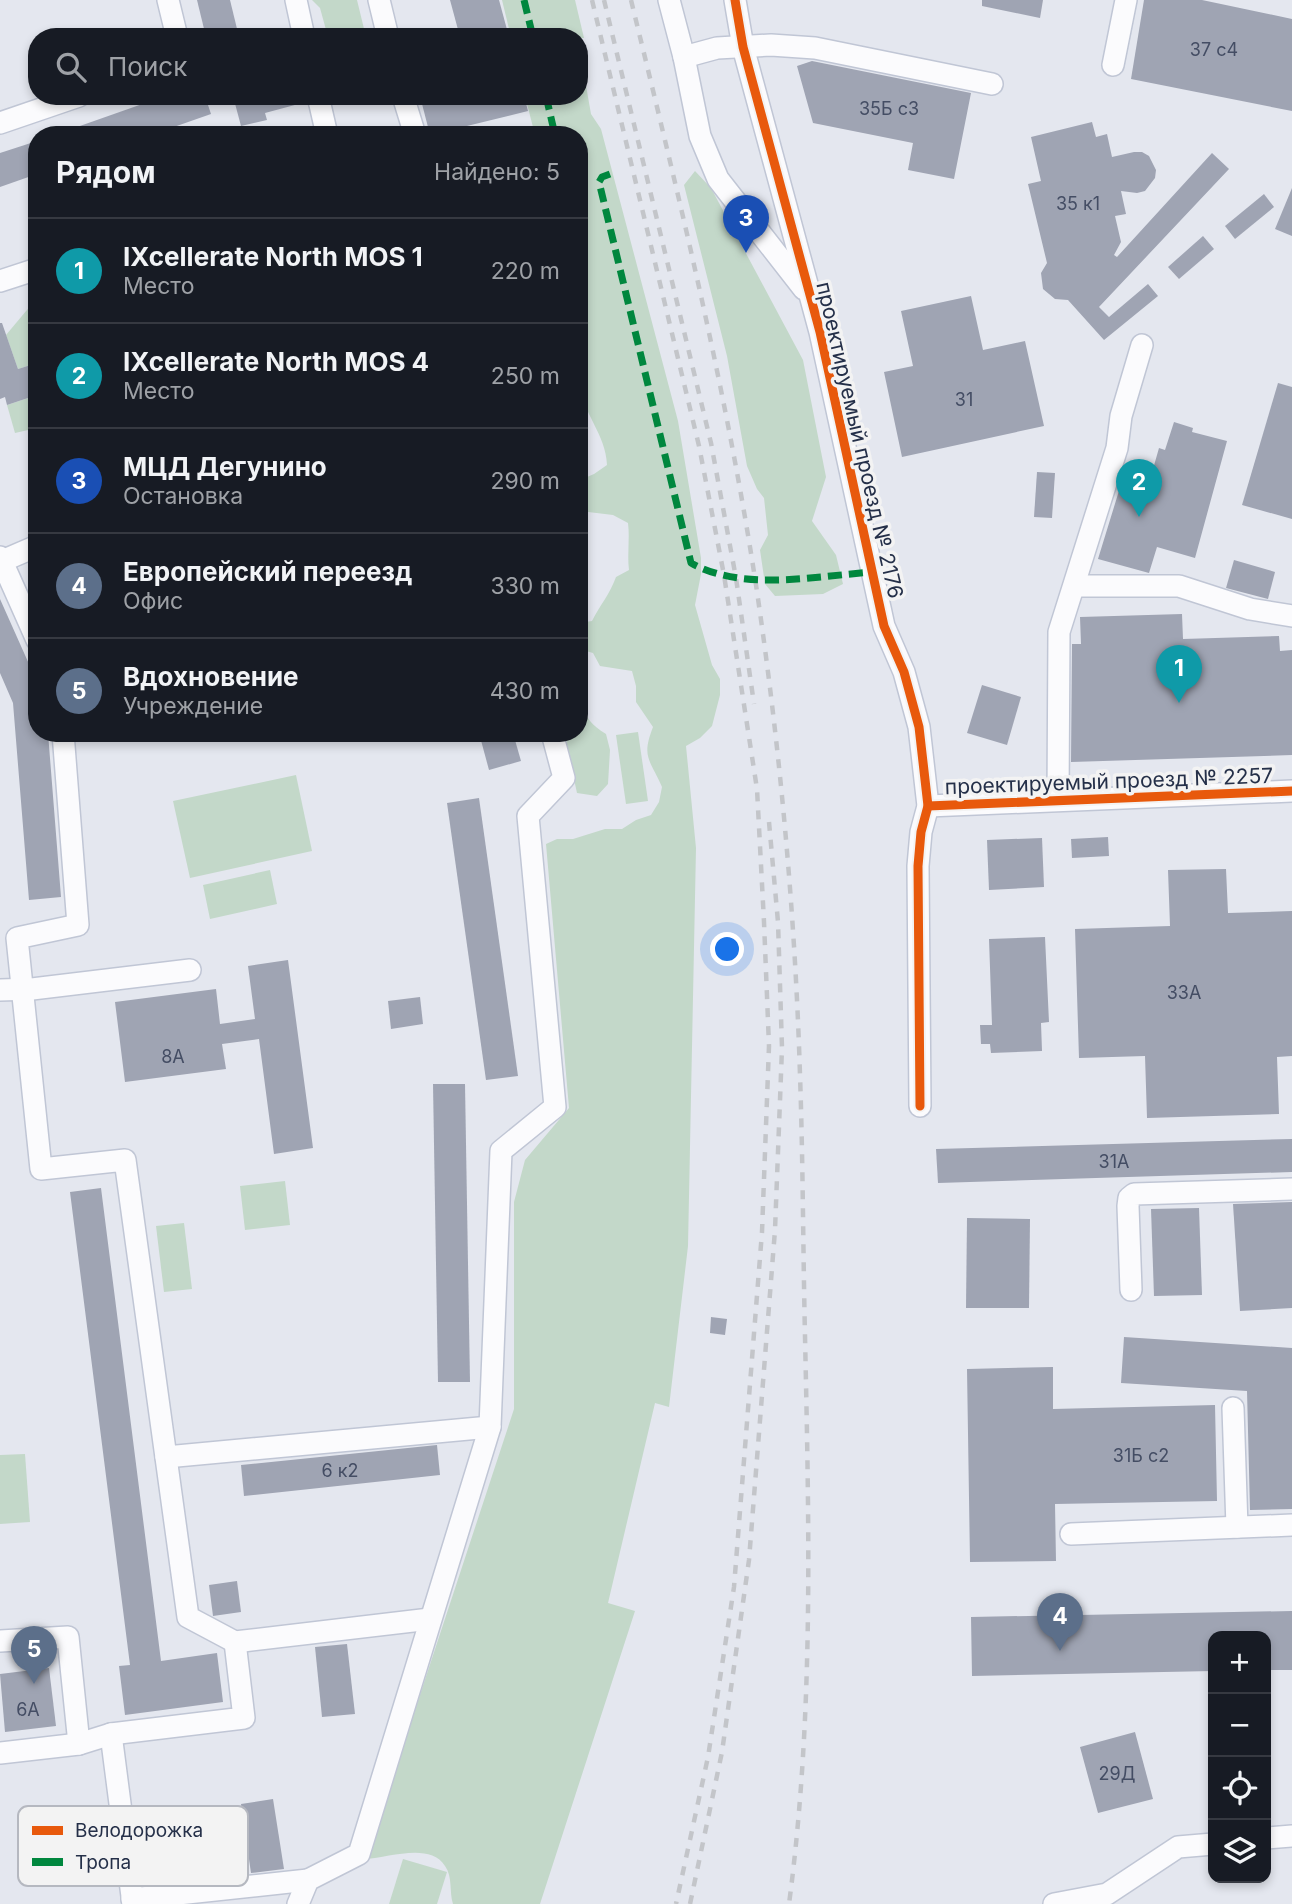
<!DOCTYPE html>
<html lang="ru">
<meta charset="utf-8">
<style>
body{margin:0;font-family:Inter,sans-serif;background:#20242c;color:#f1f3f6}
.controls{position:absolute;right:21px;bottom:21px;display:grid;overflow:hidden;border-radius:14px;box-shadow:0 4px 10px #0003}
.controls button{width:63px;height:63px;display:grid;place-items:center;padding:0;border:0;border-bottom:2px solid #363941;background:#171b24;color:#f1f3f6;font:35px sans-serif}
.you{position:absolute;left:728px;top:950px;width:24px;height:24px;margin:-18px;border:5px solid #fff;border-radius:50%;background:#1a73e8;box-shadow:0 0 0 10px #1a73e833}
.badge{display:grid;place-items:center;width:46px;height:46px;border-radius:50%;background:#687083;color:#fff;font-size:23px;font-weight:700}
.pin{position:absolute;translate:-50% -58px;filter:drop-shadow(0 2px 4px #0008)}
.pin::after{content:'';position:absolute;top:37px;width:24px;height:21px;background:inherit;clip-path:polygon(0 0,100% 0,50% 100%)}
.list{margin:0;padding:0;list-style:none}
h2{display:flex;justify-content:space-between;align-items:center;height:91px;margin:0;padding:0 28px;font-size:30px}
h2 small{font-size:23px;font-weight:400;color:#9ea1a6}
.list li{display:grid;grid-template-columns:46px 1fr auto;gap:21px;align-items:center;box-sizing:border-box;height:105px;padding:0 28px;border-top:2px solid #363941}
.list b{display:block;font-size:26px;white-space:nowrap}
.list p{margin:0;font-size:23px;white-space:nowrap;color:#9ea1a6}
.list em{font-size:23px;font-style:normal;color:#9ea1a6}
.icon{flex:none;width:38px;height:38px;fill:none;stroke:currentColor;stroke-width:2;stroke-linecap:round;stroke-linejoin:round}
.map{position:relative;flex:none;width:1292px;height:1904px;overflow:hidden}
.search{position:absolute;background:#171b24;box-shadow:0 4px 10px #0003;left:28px;top:28px;width:560px;height:77px;display:flex;align-items:center;gap:18px;box-sizing:border-box;padding:0 24px;border-radius:28px;color:#9ea1a6;font-size:26px}
.panel{position:absolute;background:#171b24;box-shadow:0 4px 10px #0003;left:28px;top:126px;width:560px;height:616px;border-radius:28px}
.map>svg:first-child{display:block}
</style>
<div class="map">
<svg width="1292" height="1904" viewBox="0 0 1292 1904">
<rect width="100%" height="100%" fill="#e4e7ef"/>
<g fill="#c3d8c9">
<path d="M 312,0 L 357,0 L 366,37 L 328,37 L 320,8 Z"/>
<path d="M 502,0 L 575,0 L 584,38 L 511,37 Z"/>
<path d="M 579,46 L 591,114 L 601,129 L 678,421 L 701,558 L 701,574 L 695,605 L 712,665 L 720,679 L 720,695 L 712,726 L 700,738 L 686,746 L 696,848 L 688,1246 L 669,1407 L 655,1403 L 608,1603 L 635,1611 L 540,1904 L 453,1904 C 449,1892 453,1877 445,1866 C 430,1842 388,1858 366,1859 L 514,1409 L 514,1202 L 525,1160 L 569,1108 L 546,844 L 557,839 L 573,839 L 605,829 L 622,829 L 636,820 L 651,815 L 659,802 L 662,787 C 650,759 641,758 653,727 L 636,702 L 636,686 L 632,671 L 600,666 L 593,653 L 579,649 L 579,623 L 592,621 C 600,605 610,594 616,577 L 629,570 C 627,554 630,539 628,523 L 613,515 L 580,511 L 579,508 L 580,480 L 594,474 L 607,465 C 606,434 582,413 579,382 L 579,135 L 535,135 L 525,96 L 579,96 Z"/>
<path d="M 695,171 L 711,188 L 803,360 L 826,477 L 812,521 L 836,555 L 843,584 L 823,594 L 775,596 L 765,584 L 760,550 L 768,535 L 764,498 L 757,489 L 747,466 L 727,356 L 684,185 Z"/>
<path d="M 37,298 L 37,363 L 18,369 L 6,335 Z"/>
<path d="M 37,395 L 37,428 L 15,433 L 7,405 Z"/>
<path d="M 579,677 C 586,705 577,716 606,734 L 610,750 L 608,784 L 597,796 L 577,793 L 564,733 L 579,733 Z"/>
<path d="M 638,732 L 648,801 L 626,804 L 616,735 Z"/>
<path d="M 296,775 L 312,851 L 190,878 L 173,801 Z"/>
<path d="M 270,870 L 277,904 L 210,919 L 203,885 Z"/>
<path d="M 285,1181 L 290,1225 L 245,1230 L 240,1186 Z"/>
<path d="M 184,1223 L 192,1289 L 164,1292 L 156,1226 Z"/>
<path d="M 25,1454 L 30,1522 L 0,1524 L 0,1455 Z"/>
<path d="M 403,1859 L 447,1872 L 437,1904 L 389,1904 Z"/>
</g>
<g fill="#9fa4b3">
<path d="M 197,0 L 230,0 L 239,37 L 206,37 Z"/>
<path d="M 450,0 L 499,0 L 509,37 L 460,37 Z"/>
<path d="M 982,0 L 1043,0 L 1040,18 L 982,6 Z"/>
<path d="M 1144,0 L 1202,0 L 1292,19 L 1292,111 L 1131,79 Z"/>
<path d="M 812,61 L 971,93 L 954,179 L 908,170 L 913,143 L 813,123 L 797,66 Z"/>
<path d="M 165,96 L 205,96 L 211,114 L 151,135 L 60,135 L 60,133 Z"/>
<path d="M 233,96 L 305,96 L 306,102 L 265,113 L 267,120 L 241,126 Z"/>
<path d="M 420,96 L 524,96 L 528,111 L 430,135 Z"/>
<path d="M 1092,122 L 1096,137 L 1107,134 L 1112,157 L 1134,152 L 1142,152 L 1149,156 L 1156,170 L 1155,178 L 1145,191 L 1137,193 L 1121,191 L 1126,214 L 1115,216 L 1121,242 L 1114,255 L 1117,257 L 1212,153 L 1229,169 L 1099,307 L 1109,317 L 1148,284 L 1158,296 L 1104,340 L 1068,300 L 1055,299 L 1043,289 L 1041,273 L 1047,263 L 1028,184 L 1041,181 L 1031,137 Z"/>
<path d="M 37,141 L 37,174 L 0,187 L 0,153 Z"/>
<path d="M 1292,188 L 1292,236 L 1275,229 Z"/>
<path d="M 1264,194 L 1274,207 L 1235,239 L 1225,226 Z"/>
<path d="M 1203,236 L 1214,249 L 1179,279 L 1168,267 Z"/>
<path d="M 971,296 L 983,350 L 1025,341 L 1044,426 L 902,457 L 884,372 L 913,366 L 901,311 Z"/>
<path d="M 0,323 L 2,323 L 18,369 L 37,363 L 37,395 L 7,405 L 5,397 L 0,399 Z"/>
<path d="M 1278,383 L 1292,387 L 1292,519 L 1242,505 Z"/>
<path d="M 1174,422 L 1193,428 L 1192,432 L 1227,441 L 1195,558 L 1157,547 L 1149,573 L 1098,559 L 1126,468 L 1151,476 L 1159,448 L 1165,450 Z"/>
<path d="M 1037,472 L 1055,473 L 1052,518 L 1034,517 Z"/>
<path d="M 1234,560 L 1275,572 L 1268,599 L 1226,588 Z"/>
<path d="M 0,599 L 37,682 L 37,733 L 48,733 L 61,897 L 29,900 L 13,703 L 0,673 Z"/>
<path d="M 1182,614 L 1183,639 L 1279,636 L 1280,651 L 1292,650 L 1292,755 L 1071,762 L 1072,644 L 1081,644 L 1080,617 Z"/>
<path d="M 982,685 L 1021,697 L 1007,745 L 967,733 Z"/>
<path d="M 479,733 L 513,733 L 521,761 L 489,770 Z"/>
<path d="M 479,798 L 518,1076 L 486,1080 L 447,803 Z"/>
<path d="M 1108,837 L 1109,856 L 1072,858 L 1071,839 Z"/>
<path d="M 1042,838 L 1044,887 L 989,890 L 987,840 Z"/>
<path d="M 1226,869 L 1228,913 L 1292,911 L 1292,1056 L 1277,1057 L 1279,1114 L 1147,1118 L 1145,1056 L 1079,1058 L 1075,929 L 1170,926 L 1168,870 Z"/>
<path d="M 1045,937 L 1049,1022 L 1041,1023 L 1042,1051 L 991,1053 L 990,1044 L 981,1044 L 980,1025 L 992,1025 L 989,939 Z"/>
<path d="M 288,960 L 313,1148 L 274,1154 L 259,1039 L 222,1044 L 226,1069 L 125,1082 L 115,1002 L 216,989 L 220,1024 L 255,1019 L 248,966 Z"/>
<path d="M 420,997 L 423,1024 L 391,1029 L 388,1001 Z"/>
<path d="M 433,1084 L 465,1084 L 470,1382 L 438,1382 Z"/>
<path d="M 1292,1139 L 1292,1172 L 938,1183 L 936,1149 Z"/>
<path d="M 101,1188 L 161,1661 L 217,1653 L 223,1702 L 125,1715 L 119,1666 L 130,1665 L 70,1192 Z"/>
<path d="M 1292,1202 L 1292,1308 L 1240,1311 L 1233,1204 Z"/>
<path d="M 1199,1208 L 1202,1295 L 1154,1296 L 1151,1209 Z"/>
<path d="M 967,1218 L 1030,1219 L 1029,1308 L 966,1308 Z"/>
<path d="M 711,1317 L 727,1319 L 725,1335 L 710,1333 Z"/>
<path d="M 1124,1337 L 1292,1348 L 1292,1509 L 1250,1510 L 1247,1391 L 1121,1383 Z"/>
<path d="M 1053,1367 L 1053,1409 L 1215,1405 L 1217,1501 L 1055,1504 L 1056,1561 L 970,1562 L 967,1369 Z"/>
<path d="M 437,1445 L 440,1475 L 244,1496 L 241,1465 Z"/>
<path d="M 237,1581 L 241,1612 L 213,1616 L 209,1585 Z"/>
<path d="M 1292,1611 L 1292,1670 L 1266,1670 L 1266,1636 L 1213,1636 L 1213,1671 L 972,1676 L 971,1617 Z"/>
<path d="M 347,1644 L 355,1714 L 322,1717 L 315,1647 Z"/>
<path d="M 49,1668 L 56,1726 L 5,1732 L 0,1674 Z"/>
<path d="M 1135,1732 L 1153,1799 L 1098,1813 L 1080,1747 Z"/>
<path d="M 273,1799 L 284,1869 L 251,1873 L 241,1804 Z"/>
</g>
<g fill="none" stroke-linecap="round" stroke-linejoin="round">
<defs>
<g id="minor">
<path d="M 168,0 L 177,37"/>
<path d="M 296,0 L 304,37"/>
<path d="M 379,0 L 388,37"/>
<path d="M 669,0 L 684,57 L 700,136 L 718,179 L 804,289"/>
<path d="M 735,0 L 743,47 L 820,332 L 884,626 L 904,672 L 919,727 L 928,806 L 921,832 L 918,866 L 920,1106"/>
<path d="M 684,57 L 717,48 L 771,45 L 815,48 L 992,84"/>
<path d="M 1113,65 L 1126,0"/>
<path d="M 318,96 L 327,135"/>
<path d="M 403,96 L 415,135"/>
<path d="M 0,123 L 79,96"/>
<path d="M 0,281 L 37,269"/>
<path d="M 0,557 L 37,640"/>
<path d="M 2,561 L 37,546"/>
<path d="M 1075,586 L 1179,586 L 1250,609 L 1292,616"/>
<path d="M 63,733 L 78,925 L 17,938 L 41,1169 L 125,1160 L 188,1617 L 235,1642 L 430,1619"/>
<path d="M 1058,800 L 1059,632 L 1117,448 L 1121,416 L 1142,345"/>
<path d="M 928,806 L 1292,791"/>
<path d="M 0,990 L 32,989 L 190,970"/>
<path d="M 1131,1290 L 1128,1206 L 1129,1198 L 1134,1194 L 1292,1189"/>
<path d="M 1233,1408 L 1237,1527"/>
<path d="M 166,1457 L 490,1427"/>
<path d="M 1071,1534 L 1292,1525"/>
<path d="M 0,1641 L 68,1637 L 79,1744"/>
<path d="M 111,1734 L 133,1904"/>
<path d="M 0,1753 L 79,1744 L 111,1734 L 244,1718 L 235,1642"/>
<path d="M 1266,1838 L 1292,1836"/>
<path d="M 132,1899 L 308,1880"/>
<path d="M 298,1904 L 308,1880 L 359,1854 L 490,1427 L 501,1151 L 555,1107 L 528,816 L 564,778 L 552,733"/>
<path d="M 1054,1904 L 1107,1894 L 1178,1847 L 1213,1844"/>
</g>
</defs>
<use href="#minor" stroke="#c0c6d5" stroke-width="24"/>
<use href="#minor" stroke="#fbfbfd" stroke-width="21"/>
<g stroke="#c3c5c9" stroke-width="4.5" stroke-dasharray="9 9" stroke-linecap="butt">
<path d="M 592,0 L 699,446 L 724,575 L 757,789 L 764,922 L 769,1046 L 762,1232 L 734,1587 L 708,1757 L 676,1904"/>
<path d="M 604,0 L 711,443 L 736,578 L 754,704"/>
<path d="M 631,0 C 678,193 726,388 756,585 C 780,747 795,912 800,1075 C 803,1162 803,1249 805,1336 C 809,1526 814,1715 789,1904"/>
<path d="M 690,1904 L 722,1752 L 749,1560 L 775,1230 L 782,1048 L 778,922 L 769,822"/>
</g>
<g stroke="#00873e" stroke-width="7" stroke-dasharray="14 7" stroke-linecap="butt">
<path d="M 524,0 L 533,37"/>
<path d="M 546,96 L 555,135"/>
<path d="M 610,174 L 602,177 L 599,182 L 691,563 C 743,592 816,576 873,572"/>
</g>
<defs>
<g id="cycleway">
<path d="M 735,0 L 743,47 L 820,332 L 884,626 L 904,672 L 919,727 L 928,806 L 921,832 L 918,866 L 920,1106"/>
<path d="M 928,806 L 1292,791"/>
</g>
</defs>
<use href="#cycleway" stroke="#f3f3f3" stroke-width="13"/>
<use href="#cycleway" stroke="#e8590c" stroke-width="9"/>
</g>
<g text-anchor="middle" dominant-baseline="central" stroke-width="7" stroke-linejoin="round" paint-order="stroke">
<g font-size="18" fill="#444d64">
<text x="1214" y="49">37 с4</text>
<text x="889" y="108">35Б с3</text>
<text x="1078" y="203">35 к1</text>
<text x="964" y="399">31</text>
<text x="1184" y="992">33А</text>
<text x="173" y="1056">8А</text>
<text x="1114" y="1161">31А</text>
<text x="1141" y="1455">31Б с2</text>
<text x="340" y="1470">6 к2</text>
<text x="28" y="1709">6А</text>
<text x="1117" y="1773">29Д</text>
</g>
<g font-size="21" fill="#253049" stroke="#f3f3f3">
<text transform="translate(860 440) rotate(77)">проектируемый проезд № 2176</text>
<text transform="translate(1109 781) rotate(-2)">проектируемый проезд № 2257</text>
</g>
</g>
<rect x="18" y="1806" width="230" height="80" rx="10" fill="#f3f3f3" stroke="#b5b8c0" stroke-width="2"/>
<rect x="32" y="1826" width="31" height="9" fill="#e8590c"/>
<rect x="32" y="1858" width="31" height="8" fill="#00873e"/>
<g font-size="19" fill="#253049">
<text x="75" y="1837">Велодорожка</text>
<text x="75" y="1869">Тропа</text>
</g>
</svg>
<div class="controls">
<button>+</button>
<button>−</button>
<button><svg class="icon" aria-label="locate" viewBox="0 0 24 24"><circle cx="12" cy="12" r="6"/><path d="M12 2v4M12 18v4M2 12h4M18 12h4"/></svg></button>
<button><svg class="icon" aria-label="layers" viewBox="0 0 24 24"><path d="M12 4l9 5-9 5-9-5zM3 14l9 5 9-5"/></svg></button>
</div>
<div class="you"></div>
<div class="pin badge" style="left:1179px;top:703px;background:#0f9aa8">1</div>
<div class="pin badge" style="left:1139px;top:517px;background:#0f9aa8">2</div>
<div class="pin badge" style="left:746px;top:253px;background:#1a4fb4">3</div>
<div class="pin badge" style="left:1060px;top:1651px;background:#5c6f8a">4</div>
<div class="pin badge" style="left:34px;top:1684px;background:#5c6f8a">5</div>
<div class="search"><svg class="icon" aria-label="search" viewBox="0 0 24 24"><circle cx="10" cy="10" r="6"/><path d="M15 15l6 6"/></svg>Поиск</div>
<section class="panel">
<h2>Рядом<small>Найдено: 5</small></h2>
<ul class="list">
<li><span class="badge" style="background:#0f9aa8">1</span><div><b>IXcellerate North MOS 1</b><p>Место</p></div><em>220 m</em></li>
<li><span class="badge" style="background:#0f9aa8">2</span><div><b>IXcellerate North MOS 4</b><p>Место</p></div><em>250 m</em></li>
<li><span class="badge" style="background:#1a4fb4">3</span><div><b>МЦД Дегунино</b><p>Остановка</p></div><em>290 m</em></li>
<li><span class="badge" style="background:#5c6f8a">4</span><div><b>Европейский переезд</b><p>Офис</p></div><em>330 m</em></li>
<li><span class="badge" style="background:#5c6f8a">5</span><div><b>Вдохновение</b><p>Учреждение</p></div><em>430 m</em></li>
</ul>
</section>
</div>
